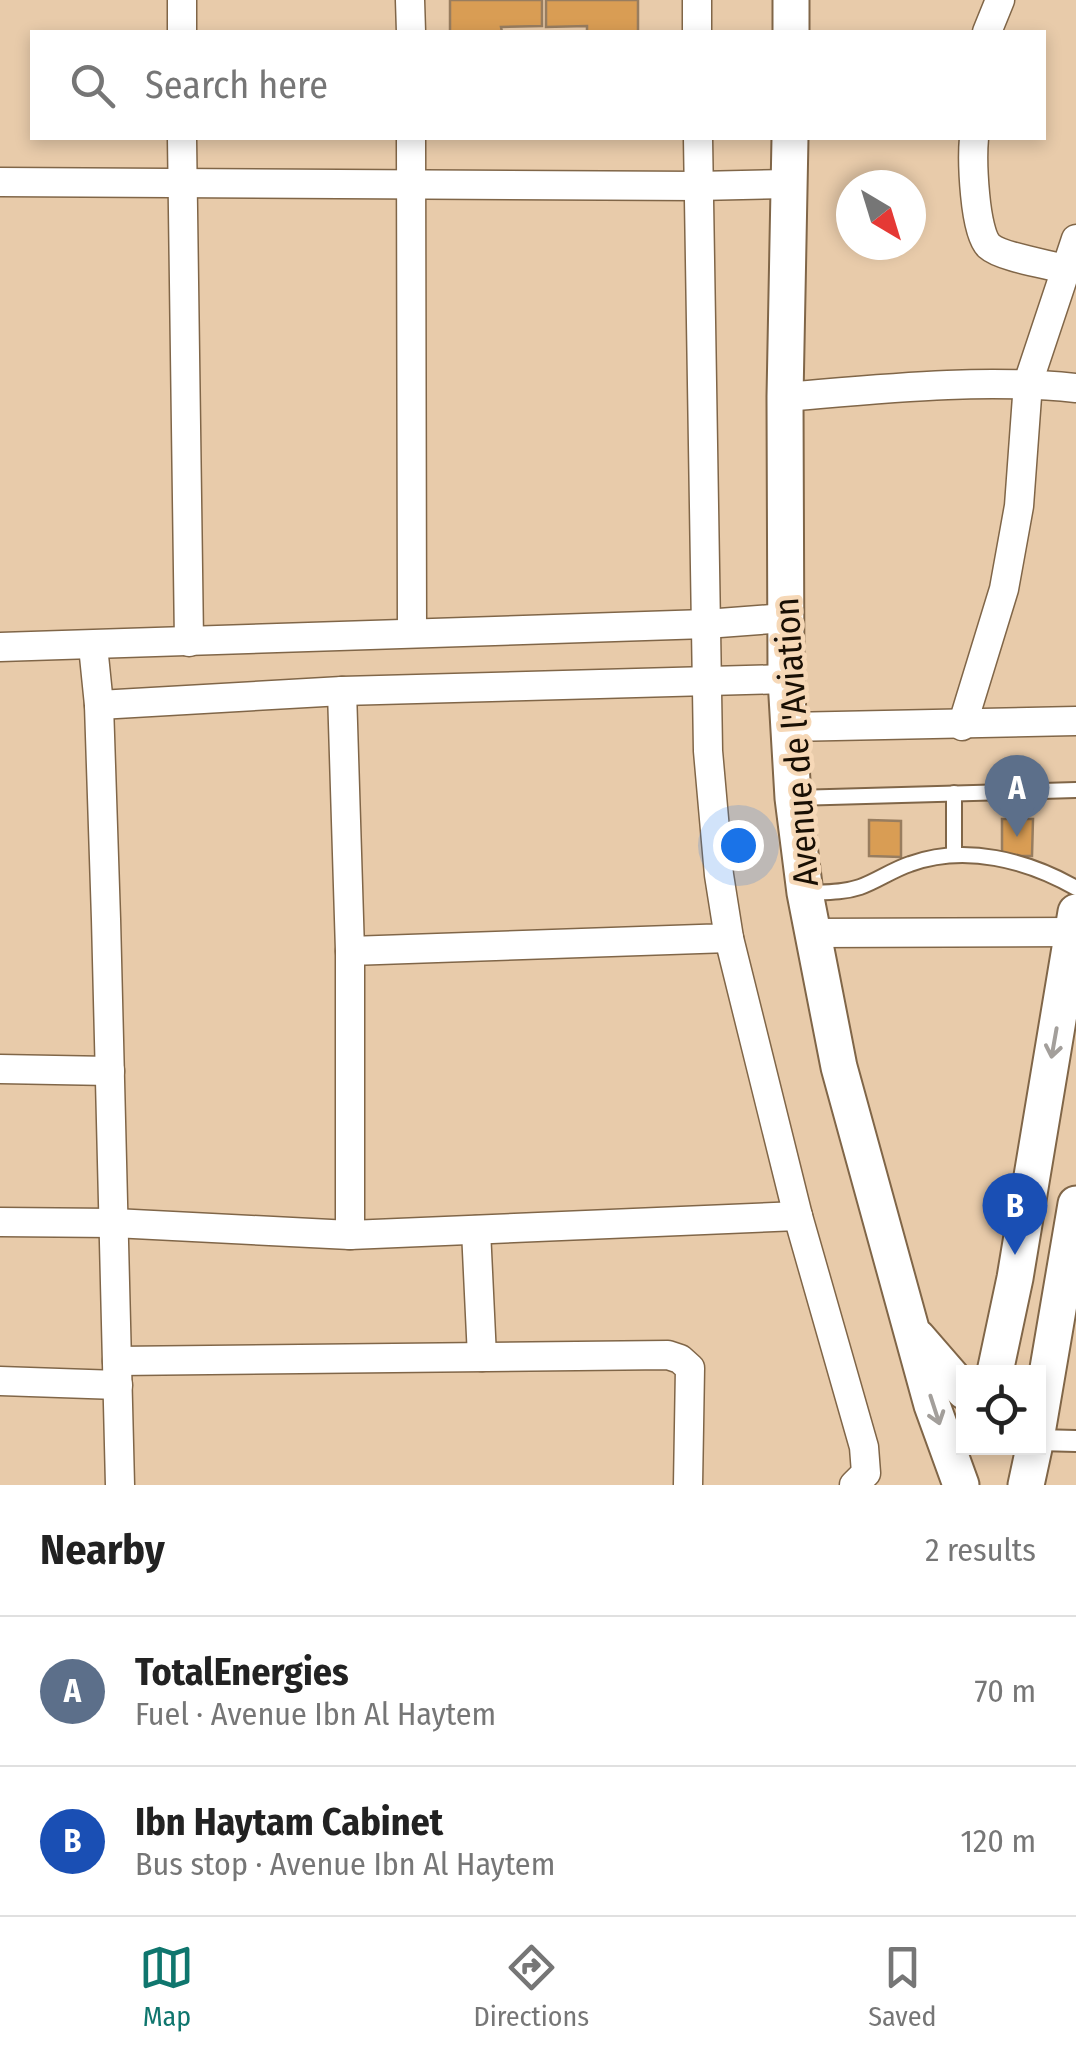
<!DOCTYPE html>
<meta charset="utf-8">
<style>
body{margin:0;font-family:"Fira Sans Condensed",sans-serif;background:#f6f6f6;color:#222}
.controls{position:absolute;right:30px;bottom:30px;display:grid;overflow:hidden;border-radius:0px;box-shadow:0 5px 15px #0003}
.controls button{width:90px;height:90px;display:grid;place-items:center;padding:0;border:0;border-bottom:2px solid #e0e0e0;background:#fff;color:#222;font:50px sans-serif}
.compass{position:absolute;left:836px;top:170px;width:90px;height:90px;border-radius:50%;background:#fff;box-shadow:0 5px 15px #0003;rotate:142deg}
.you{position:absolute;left:738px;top:845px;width:35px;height:35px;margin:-25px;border:8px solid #fff;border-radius:50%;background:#1a73e8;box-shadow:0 0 0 15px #1a73e833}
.badge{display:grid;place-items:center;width:65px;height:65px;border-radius:50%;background:#0f766e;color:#fff;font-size:32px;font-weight:700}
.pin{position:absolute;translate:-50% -82px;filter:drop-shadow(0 2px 5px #0008)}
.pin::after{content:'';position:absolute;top:52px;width:35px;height:30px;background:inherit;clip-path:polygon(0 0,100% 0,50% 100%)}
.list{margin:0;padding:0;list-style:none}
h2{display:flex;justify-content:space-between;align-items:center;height:130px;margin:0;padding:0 40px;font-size:42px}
h2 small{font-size:32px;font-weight:400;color:#767676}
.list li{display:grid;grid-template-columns:65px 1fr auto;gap:30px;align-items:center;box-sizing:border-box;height:150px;padding:0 40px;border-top:2px solid #e0e0e0}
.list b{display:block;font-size:38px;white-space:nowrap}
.list p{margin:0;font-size:32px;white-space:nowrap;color:#767676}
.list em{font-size:32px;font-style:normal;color:#767676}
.icon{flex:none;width:55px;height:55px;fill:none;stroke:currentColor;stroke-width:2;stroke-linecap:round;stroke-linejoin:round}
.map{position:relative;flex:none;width:1076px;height:1485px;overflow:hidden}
.search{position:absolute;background:#fff;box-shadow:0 5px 15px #0003;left:30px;right:30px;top:30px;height:110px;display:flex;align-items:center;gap:25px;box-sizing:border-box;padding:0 35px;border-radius:0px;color:#767676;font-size:38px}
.sheet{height:430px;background:#fff}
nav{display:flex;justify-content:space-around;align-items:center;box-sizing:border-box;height:140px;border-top:2px solid #e0e0e0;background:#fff;font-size:28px;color:#767676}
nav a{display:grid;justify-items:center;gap:5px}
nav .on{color:#0f766e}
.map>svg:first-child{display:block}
</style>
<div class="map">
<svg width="1076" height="1485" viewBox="0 0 1076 1485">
<rect width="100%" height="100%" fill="#e8cbaa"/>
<g fill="#d99d54" stroke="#987d5f" stroke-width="2.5">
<path d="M 450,0 L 542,0 L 542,26 L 501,27 L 502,32 L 450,32 Z"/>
<path d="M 546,0 L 638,0 L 638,32 L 587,32 L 587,26 L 546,27 Z"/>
<path d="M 1002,819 L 1033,819 L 1032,856 L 1002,856 Z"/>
<path d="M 869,820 L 901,821 L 901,857 L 869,856 Z"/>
</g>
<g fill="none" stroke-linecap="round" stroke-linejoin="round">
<defs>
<g id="service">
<path d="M 794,798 L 1076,790"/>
<path d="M 954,855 L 954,793"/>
<path d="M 805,893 C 824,892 842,893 860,887 C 877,881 892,870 910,864 C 965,844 1027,860 1076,888"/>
</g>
<path id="pedestrian" d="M 1038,1440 L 1076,1441"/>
<g id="minor">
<path d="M 182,0 L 182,32"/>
<path d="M 410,0 L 411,32"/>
<path d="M 697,0 L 697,32"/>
<path d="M 987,32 L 1000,0"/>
<path d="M 182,138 L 189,642"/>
<path d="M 411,138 L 412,633"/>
<path d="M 974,138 C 972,159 974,232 989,246 C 1001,257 1047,264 1065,269"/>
<path d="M 0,182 L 698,186 L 789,184"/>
<path d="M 785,397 C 881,389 979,378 1076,388"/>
<path d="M 93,646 L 99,705 L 106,919 L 120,1485"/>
<path d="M 0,647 L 706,624 L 785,618"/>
<path d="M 342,691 L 350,951 L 350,1235"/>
<path d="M 99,705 L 342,691 L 786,679"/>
<path d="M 962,726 L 1004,589 L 1019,506 L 1028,383 L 1076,239"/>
<path d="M 787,727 L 1076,721"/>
<path d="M 812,933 L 1073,932"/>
<path d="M 729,938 L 798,1216 L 864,1447 L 866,1473 L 854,1485"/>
<path d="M 350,951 L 729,938 L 719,875 L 708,751 L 698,138"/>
<path d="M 0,1069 L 110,1071"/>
<path d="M 0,1222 L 114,1223 L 350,1235 L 798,1216"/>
<path d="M 476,1230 L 482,1357"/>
<path d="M 117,1361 L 668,1355 L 680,1359 L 690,1368 L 688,1485"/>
<path d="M 0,1381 L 118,1385"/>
</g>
<g id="tertiary">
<path d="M 791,32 L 791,0"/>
<path d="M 790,138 L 785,397 L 786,679 L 793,798 L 805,893 L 839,1067 L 932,1405 L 961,1485"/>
<path d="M 918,1338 L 964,1391"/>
<path d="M 995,1372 L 1015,1278 L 1076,912"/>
<path d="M 1038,1427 L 1076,1204"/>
<path d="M 1026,1485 L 1034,1448"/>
</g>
</defs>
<use href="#service" stroke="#806648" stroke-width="18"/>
<use href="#pedestrian" stroke="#806648" stroke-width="24"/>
<use href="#minor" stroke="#806648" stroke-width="31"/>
<use href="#tertiary" stroke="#806648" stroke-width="39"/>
<use href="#service" stroke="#fff" stroke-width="14"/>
<use href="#pedestrian" stroke="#fff" stroke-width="20"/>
<use href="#minor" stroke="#fff" stroke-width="28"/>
<use href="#tertiary" stroke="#fff" stroke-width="35"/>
</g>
<defs><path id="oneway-shaft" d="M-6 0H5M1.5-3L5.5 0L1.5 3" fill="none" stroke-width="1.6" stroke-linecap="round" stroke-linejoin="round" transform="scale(2.5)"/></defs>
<g stroke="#a39f9b">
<use href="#oneway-shaft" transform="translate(1054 1043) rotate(100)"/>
<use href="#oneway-shaft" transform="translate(935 1410) rotate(72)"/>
</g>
<g text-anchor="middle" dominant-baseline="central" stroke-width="9" stroke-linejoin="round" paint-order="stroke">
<g font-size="35" fill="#190f04" stroke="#f6d8b7">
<text transform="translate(796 742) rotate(-94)">Avenue de l'Aviation</text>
</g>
</g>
</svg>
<div class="controls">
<button><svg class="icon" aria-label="locate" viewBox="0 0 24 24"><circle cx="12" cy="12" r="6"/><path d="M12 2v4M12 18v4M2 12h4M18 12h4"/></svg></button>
</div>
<svg class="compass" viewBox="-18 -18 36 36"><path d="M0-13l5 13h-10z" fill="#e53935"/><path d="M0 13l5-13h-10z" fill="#767676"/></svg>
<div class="you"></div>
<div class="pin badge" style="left:1017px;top:837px;background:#5c6f8a">A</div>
<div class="pin badge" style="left:1015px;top:1255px;background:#1a4fb4">B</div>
<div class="search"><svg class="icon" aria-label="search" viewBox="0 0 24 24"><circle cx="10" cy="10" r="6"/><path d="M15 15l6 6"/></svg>Search here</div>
</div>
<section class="sheet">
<h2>Nearby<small>2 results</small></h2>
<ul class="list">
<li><span class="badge" style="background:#5c6f8a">A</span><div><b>TotalEnergies</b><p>Fuel · Avenue Ibn Al Haytem</p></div><em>70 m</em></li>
<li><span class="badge" style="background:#1a4fb4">B</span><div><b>Ibn Haytam Cabinet</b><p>Bus stop · Avenue Ibn Al Haytem</p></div><em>120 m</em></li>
</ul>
</section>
<nav>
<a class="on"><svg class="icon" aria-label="map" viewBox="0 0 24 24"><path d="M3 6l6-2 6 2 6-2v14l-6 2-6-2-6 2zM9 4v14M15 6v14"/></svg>Map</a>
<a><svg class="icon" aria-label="directions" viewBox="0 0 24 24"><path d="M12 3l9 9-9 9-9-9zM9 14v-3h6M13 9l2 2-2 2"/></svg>Directions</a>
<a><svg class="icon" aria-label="saved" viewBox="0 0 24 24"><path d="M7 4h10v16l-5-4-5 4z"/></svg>Saved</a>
</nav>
